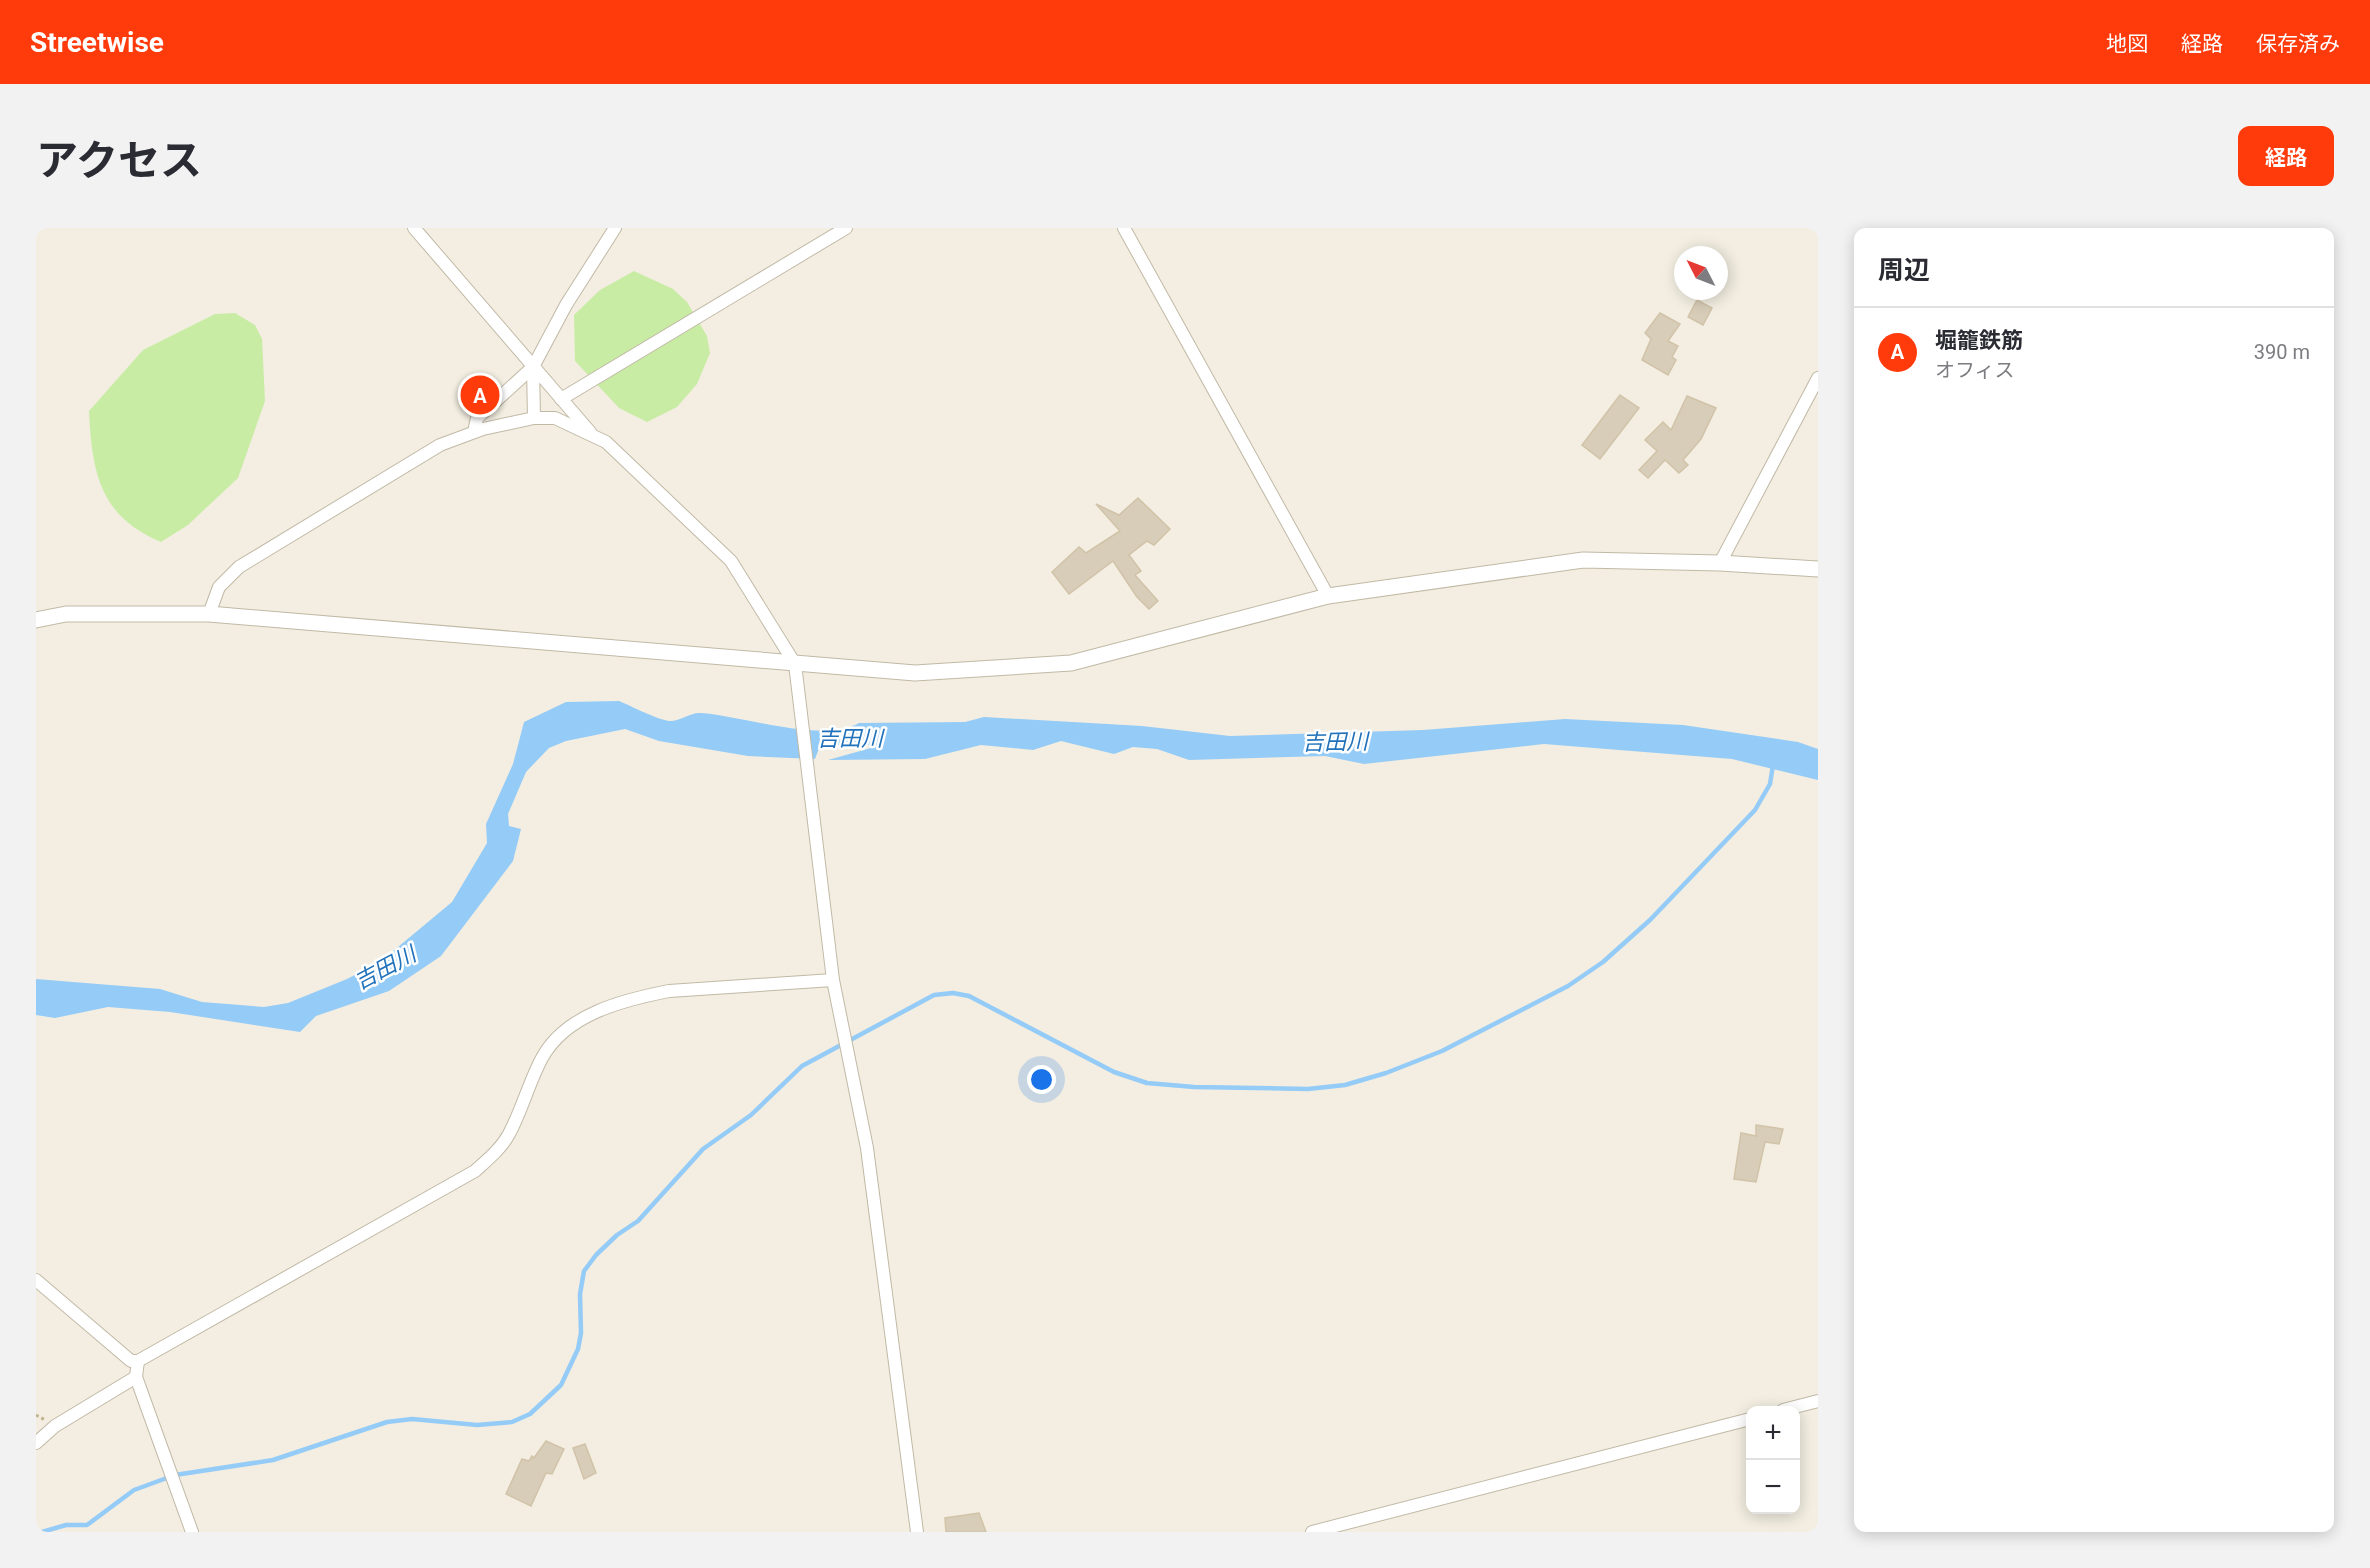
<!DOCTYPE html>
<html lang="ja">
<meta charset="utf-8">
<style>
body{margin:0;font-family:Roboto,"Noto Sans JP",sans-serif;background:#f2f2f3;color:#2b2b33}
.controls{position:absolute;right:18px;bottom:18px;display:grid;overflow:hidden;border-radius:12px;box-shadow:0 3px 15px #0003}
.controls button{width:54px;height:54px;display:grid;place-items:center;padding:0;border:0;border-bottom:2px solid #e1e1e2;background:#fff;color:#2b2b33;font:30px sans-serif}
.compass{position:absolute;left:1638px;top:18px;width:54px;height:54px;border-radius:50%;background:#fff;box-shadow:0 3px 15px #0003;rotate:312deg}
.you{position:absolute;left:1006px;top:852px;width:21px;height:21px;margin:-15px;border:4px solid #fff;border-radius:50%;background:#1a73e8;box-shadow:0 0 0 9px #1a73e833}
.badge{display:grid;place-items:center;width:39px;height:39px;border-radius:50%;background:#ff3b0c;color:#fff;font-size:20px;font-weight:700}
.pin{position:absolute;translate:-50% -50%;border:3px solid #fff;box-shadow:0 2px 6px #0006}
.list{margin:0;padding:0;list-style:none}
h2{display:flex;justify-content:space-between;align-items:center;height:78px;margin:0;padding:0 24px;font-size:26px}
h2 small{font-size:20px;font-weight:400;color:#7c7c81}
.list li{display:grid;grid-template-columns:39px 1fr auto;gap:18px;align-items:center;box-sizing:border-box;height:90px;padding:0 24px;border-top:2px solid #e1e1e2}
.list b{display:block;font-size:22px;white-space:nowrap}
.list p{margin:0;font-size:20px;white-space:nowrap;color:#7c7c81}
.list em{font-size:20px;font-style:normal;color:#7c7c81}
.map{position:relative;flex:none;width:1782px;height:1304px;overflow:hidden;border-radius:12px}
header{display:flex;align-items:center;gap:36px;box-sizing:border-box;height:84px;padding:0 30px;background:#ff3b0c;color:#fff}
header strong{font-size:28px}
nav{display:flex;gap:33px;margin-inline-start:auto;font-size:21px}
.intro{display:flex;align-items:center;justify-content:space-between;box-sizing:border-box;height:144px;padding:0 36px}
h1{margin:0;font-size:42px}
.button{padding:15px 27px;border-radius:12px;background:#ff3b0c;color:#fff;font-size:21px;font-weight:700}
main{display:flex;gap:36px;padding:0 36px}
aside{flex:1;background:#fff;border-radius:12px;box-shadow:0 3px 15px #0003}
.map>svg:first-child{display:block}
</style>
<header>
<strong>Streetwise</strong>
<nav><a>地図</a><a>経路</a><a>保存済み</a></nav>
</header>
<div class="intro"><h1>アクセス</h1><a class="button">経路</a></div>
<main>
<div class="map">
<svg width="1782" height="1304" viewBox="0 0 1782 1304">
<rect width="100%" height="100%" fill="#f3eee1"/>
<g fill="#c9eca5">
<path d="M 598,43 L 637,61 L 651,74 L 671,108 L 674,125 L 661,156 L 641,179 L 611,194 L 583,180 L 539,133 L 538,87 L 564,62 Z"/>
<path d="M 199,85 L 219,97 L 226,111 L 229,173 L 202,250 L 152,297 L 125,314 C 63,288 56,244 53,183 L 107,122 L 179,86 Z"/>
</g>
<path fill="#95cbf7" d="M 583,473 C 595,478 622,492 634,493 C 645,493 655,484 665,485 C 708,488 787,516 823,495 L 929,494 L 948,489 L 1106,498 L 1194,508 L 1387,502 L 1529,491 L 1647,497 L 1762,514 L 1782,521 L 1782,552 L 1696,531 L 1508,516 L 1328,536 L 1289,528 L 1153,532 L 1121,521 L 1097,519 L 1078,526 L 1025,513 L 997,522 L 945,517 L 889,531 L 792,532 L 842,518 L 817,516 L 784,518 L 779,531 L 712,528 L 623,513 L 589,501 L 530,513 L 513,520 L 490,544 L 472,586 L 473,598 L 485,601 L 477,633 L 405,728 L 353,763 L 280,788 L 264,804 L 134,784 L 72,779 L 19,790 L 0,787 L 0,751 L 124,761 L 166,774 L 228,779 L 252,775 L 311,751 L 344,734 L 416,674 L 451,615 L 450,596 L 477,536 L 488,494 L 530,474 Z"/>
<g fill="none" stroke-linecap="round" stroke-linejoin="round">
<path stroke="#95cbf7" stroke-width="4.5" d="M 6,1304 L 30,1297 L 51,1297 L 98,1262 L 139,1247 L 237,1232 L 351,1194 L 376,1191 L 441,1197 L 476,1194 L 494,1186 L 525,1157 L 542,1121 L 545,1105 L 544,1066 L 548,1043 L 560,1027 L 581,1007 L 602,993 L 667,921 L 715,887 L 766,838 L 898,767 L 917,765 L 933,768 L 1078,844 L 1111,855 L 1158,859 L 1272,861 L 1309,857 L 1350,845 L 1406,823 L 1532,758 L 1567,734 L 1614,692 L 1719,582 L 1734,556 L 1737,537"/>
</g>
<g fill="#d8cdb8" stroke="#d1c3a8" stroke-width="1.5">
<path d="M 1661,72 L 1676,80 L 1667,97 L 1652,89 Z"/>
<path d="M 1624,85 L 1644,96 L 1632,113 L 1642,118 L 1636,129 L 1640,132 L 1632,147 L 1606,132 L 1615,111 L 1609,105 Z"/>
<path d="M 1584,167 L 1603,180 L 1564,231 L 1546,217 Z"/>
<path d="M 1651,168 L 1680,180 L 1665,211 L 1647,232 L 1652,237 L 1643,245 L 1629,232 L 1612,250 L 1603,242 L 1621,223 L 1609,212 L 1627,194 L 1635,202 Z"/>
<path d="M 1102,270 L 1134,301 L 1118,317 L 1111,313 L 1093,327 L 1105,343 L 1099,347 L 1122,373 L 1113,381 L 1101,369 L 1077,333 L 1033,366 L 1016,344 L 1043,319 L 1050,325 L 1084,303 L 1060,276 L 1083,287 Z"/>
<path d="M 1720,897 L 1747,901 L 1743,916 L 1729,914 L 1720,954 L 1698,951 L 1705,905 L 1720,908 Z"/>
<path d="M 510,1213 L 528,1221 L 516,1246 L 510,1245 L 495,1278 L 470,1266 L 486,1231 L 493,1233 L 496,1228 L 498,1230 Z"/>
<path d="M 549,1216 L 560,1245 L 548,1251 L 537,1220 Z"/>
<path d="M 943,1285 L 950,1304 L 910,1304 L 909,1290 Z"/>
</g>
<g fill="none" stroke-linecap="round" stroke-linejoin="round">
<defs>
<g id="minor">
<path d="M 378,0 L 554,204"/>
<path d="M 1088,0 L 1292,368"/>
<path d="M 525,171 L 810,0"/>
<path d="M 498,190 L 497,139 L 530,77 L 579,0"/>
<path d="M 438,204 L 441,190 L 497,139"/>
<path d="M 1684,335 L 1782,150"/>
<path d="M 173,386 L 183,359 L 203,339 L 404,217 L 447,201 L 498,190 L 519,190 L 570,214 L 695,333 L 759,436 L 797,752 L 831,920 L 881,1304"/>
<path d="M 0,1052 L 95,1133 L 102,1133 L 439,943 C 451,932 465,921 473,906 C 486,882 493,854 506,830 C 530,786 587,772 633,763 L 797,752"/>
<path d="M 102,1133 L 100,1149 L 156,1304"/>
<path d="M 1747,1182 L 1782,1173"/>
<path d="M 0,1215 L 19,1198 L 100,1149"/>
<path d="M 1276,1304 L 1714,1191"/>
</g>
<path id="tertiary" d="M 0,392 L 30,386 L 173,386 L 879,445 L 1035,435 L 1292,368 L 1547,332 L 1684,335 L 1782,341"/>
</defs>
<use href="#minor" stroke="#c1b9a6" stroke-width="14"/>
<use href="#tertiary" stroke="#c1b9a6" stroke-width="17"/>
<path stroke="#c2b393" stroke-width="3" stroke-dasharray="3 3" stroke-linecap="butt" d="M 0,1187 L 9,1192"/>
<use href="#minor" stroke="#fff" stroke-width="12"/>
<use href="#tertiary" stroke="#fff" stroke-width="15"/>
</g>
<g text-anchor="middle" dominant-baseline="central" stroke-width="5" stroke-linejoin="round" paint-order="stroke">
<g font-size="22" font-style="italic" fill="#2172ba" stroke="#fff">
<text x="814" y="510">吉田川</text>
<text transform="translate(1299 514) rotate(-1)">吉田川</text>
<text transform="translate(349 740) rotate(-28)">吉田川</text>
</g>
</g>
</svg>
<div class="controls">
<button>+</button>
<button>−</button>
</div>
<svg class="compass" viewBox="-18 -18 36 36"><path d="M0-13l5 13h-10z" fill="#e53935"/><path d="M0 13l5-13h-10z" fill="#7c7c81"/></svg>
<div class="you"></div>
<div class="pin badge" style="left:444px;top:167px">A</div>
</div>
<aside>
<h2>周辺<small></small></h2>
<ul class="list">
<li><span class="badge">A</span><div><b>堀籠鉄筋</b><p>オフィス</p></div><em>390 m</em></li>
</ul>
</aside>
</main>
